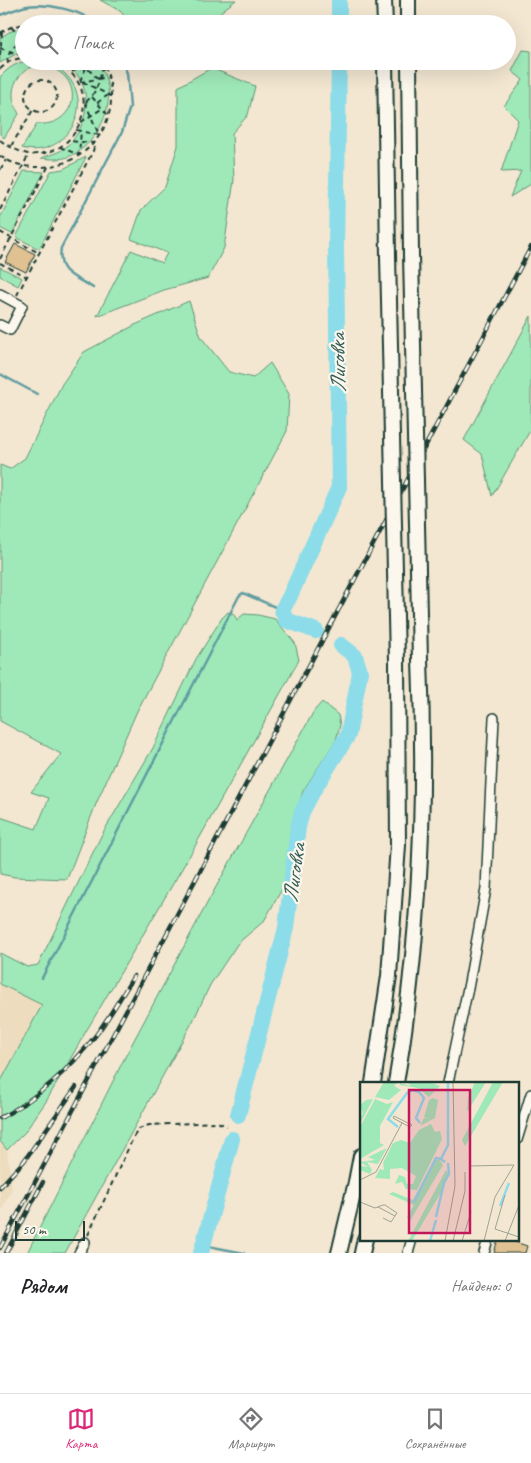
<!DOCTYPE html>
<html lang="ru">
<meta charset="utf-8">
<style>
body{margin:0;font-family:Caveat,sans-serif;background:#f2f2f2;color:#202124}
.scale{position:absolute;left:15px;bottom:12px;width:70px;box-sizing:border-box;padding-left:5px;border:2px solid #1f3d34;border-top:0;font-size:14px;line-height:18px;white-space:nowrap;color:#1f3d34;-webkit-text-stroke:4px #fbf7ec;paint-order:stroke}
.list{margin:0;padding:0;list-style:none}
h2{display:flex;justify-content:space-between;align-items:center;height:65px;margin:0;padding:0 20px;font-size:21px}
h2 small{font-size:16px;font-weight:400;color:#757577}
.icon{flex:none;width:28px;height:28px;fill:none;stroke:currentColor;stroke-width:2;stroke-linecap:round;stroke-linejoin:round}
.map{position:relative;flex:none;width:531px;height:1253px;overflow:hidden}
.search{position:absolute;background:#fff;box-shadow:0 5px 20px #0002;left:15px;right:15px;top:15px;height:55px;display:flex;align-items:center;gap:12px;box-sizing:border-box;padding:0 18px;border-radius:28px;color:#757577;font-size:19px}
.sheet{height:140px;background:#fff}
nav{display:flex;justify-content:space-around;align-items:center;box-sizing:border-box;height:70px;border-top:1px solid #e0e0e0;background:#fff;font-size:14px;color:#757577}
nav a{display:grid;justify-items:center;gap:2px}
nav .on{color:#db2777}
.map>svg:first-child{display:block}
</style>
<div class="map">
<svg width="531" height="1253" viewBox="0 0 531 1253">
<rect width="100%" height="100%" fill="#f3e7d1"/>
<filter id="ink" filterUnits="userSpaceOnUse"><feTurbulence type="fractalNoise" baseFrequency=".02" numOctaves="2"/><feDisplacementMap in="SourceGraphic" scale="10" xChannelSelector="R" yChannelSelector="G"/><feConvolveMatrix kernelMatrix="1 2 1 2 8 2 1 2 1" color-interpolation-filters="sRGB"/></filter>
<g filter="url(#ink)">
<g fill="#eddcbe">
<path d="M 0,984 L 42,1005 L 0,1083 Z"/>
<path d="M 0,1141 L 7,1150 L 12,1189 L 0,1213 Z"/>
</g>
<g fill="#9fe9b8" stroke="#5f9376">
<path d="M 100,0 L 236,0 L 219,13 L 215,24 L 132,24 L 120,11 Z"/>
<path d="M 24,27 L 24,53 L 16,54 L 0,63 L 0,38 L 9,32 Z"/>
<path d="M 523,50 L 531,51 L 531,184 L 510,197 L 521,171 L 501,172 L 518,120 L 504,106 L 523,80 L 512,71 Z"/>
<path d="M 27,61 C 34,61 41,61 47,62 C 54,64 61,69 66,75 C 97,106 65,160 22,148 L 37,124 C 50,125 62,121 69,109 C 77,94 70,77 56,70 C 51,68 46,65 41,65 C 25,66 12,80 13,96 C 13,102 16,108 19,114 L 4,138 L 0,134 L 0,77 C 8,68 16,63 27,61 Z"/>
<path d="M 63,61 L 98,61 C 103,69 106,78 108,87 C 112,114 94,147 68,157 C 59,160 50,159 41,158 C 49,155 59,153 66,147 C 85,131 92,101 80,79 C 76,72 69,66 63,61 Z"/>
<path d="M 211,68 L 255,86 L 248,115 L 232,133 L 234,180 L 224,248 L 208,278 L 164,290 L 97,316 L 131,250 L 162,263 L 167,253 L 131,239 L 141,210 L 165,187 L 178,146 L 178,87 Z"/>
<path d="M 86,157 L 39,249 L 16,237 L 51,171 L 63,169 Z"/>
<path d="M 24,171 L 44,172 L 12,234 L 0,228 L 0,218 Z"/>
<path d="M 0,267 L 22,278 L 18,286 L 0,276 Z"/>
<path d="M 189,301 L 201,337 L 229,372 L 253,378 L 270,363 L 289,394 L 287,431 L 137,711 L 96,804 L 67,879 L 15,877 L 0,874 L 0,817 L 36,829 L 49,798 L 31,792 L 61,754 L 0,721 L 0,465 L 10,469 L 25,458 L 62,384 L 84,352 L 135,325 Z"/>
<path d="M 531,316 L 531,429 L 492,496 L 482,454 L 464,440 Z"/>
<path d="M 228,612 L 234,614 L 237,620 L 244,614 L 258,615 L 275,619 L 295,643 L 299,660 L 190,855 L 85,1033 L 47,1100 L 25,1132 L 7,1150 L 0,1141 L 0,1083 L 42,1005 L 0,984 L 0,953 L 27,967 L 38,965 L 101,836 L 153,748 L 196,659 L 222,618 Z"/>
<path d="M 322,702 L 338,715 L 340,725 L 336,740 L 303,791 L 295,817 L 286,882 L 264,921 L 238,943 L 210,985 L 193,1021 L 65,1253 L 27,1253 L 126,1055 L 211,896 L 314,711 Z"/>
</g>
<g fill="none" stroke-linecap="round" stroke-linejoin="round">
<g stroke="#609ca1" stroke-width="2.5">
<path d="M 0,15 C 9,12 18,8 27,6 C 46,3 82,10 96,24"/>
<path d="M 93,288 C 74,276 57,274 61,248 L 122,132 L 130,107 L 127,73 L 122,61"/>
<path d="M 0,374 L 37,394"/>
<path d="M 42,978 L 239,596 L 243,593 L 282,610"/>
<path d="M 203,1245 L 244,1253"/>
</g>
<g stroke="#8cdce9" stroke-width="16">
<path d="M 339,24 L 339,0"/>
<path d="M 316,631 L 286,620 L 282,610 L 289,598 L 339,487 L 336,247 L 339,61"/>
<path d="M 238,1115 L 286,928 L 298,827 L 302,812 L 314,789 L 348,735 L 360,672 L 355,656 L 341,645"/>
<path d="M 201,1253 L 232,1139"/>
</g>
</g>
<g fill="#dfc192" stroke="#1f3d34">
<path d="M 15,244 L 35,254 L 26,272 L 5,262 Z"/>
<path d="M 498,1239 L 506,1239 L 527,1246 L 525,1253 L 494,1253 Z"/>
</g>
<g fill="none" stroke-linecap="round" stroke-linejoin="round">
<defs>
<g id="minor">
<path d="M 0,294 L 22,306 L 10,330 L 0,325"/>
<path d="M 448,1083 L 469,983 L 486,889 L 494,718"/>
<path d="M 517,1140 L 531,1094"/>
<path d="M 79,1253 L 85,1242"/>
<path d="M 408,1253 L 412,1239"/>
<path d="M 484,1253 L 488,1239"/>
</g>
<g id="highway">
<path d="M 384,0 L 385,24"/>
<path d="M 408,0 L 408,24"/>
<path d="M 385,61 L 388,256"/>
<path d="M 409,61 L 411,255"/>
<path d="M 373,1083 L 389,976 L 398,845 L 397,661"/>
<path d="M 396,1083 C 420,944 426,801 420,660"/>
<path d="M 339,1253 L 356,1182 L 361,1156"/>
<path d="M 362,1253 L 365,1239"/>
</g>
</defs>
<use href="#minor" stroke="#1f3d34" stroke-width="12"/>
<use href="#highway" stroke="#1f3d34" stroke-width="18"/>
<g stroke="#1f3d34" stroke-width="2" stroke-dasharray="5 4" stroke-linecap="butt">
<path d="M 27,24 L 34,22 L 49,24"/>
<path d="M 11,27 L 24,40"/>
<path d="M 0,33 L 11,27 L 24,24"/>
<path d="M 0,48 L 24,56"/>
<path d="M 0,55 L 2,32"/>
<path d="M 74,61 L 75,70"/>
<path d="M 8,63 L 7,57 L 21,37 L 24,37"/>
<path d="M 64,66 L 70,61"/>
<path d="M 0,69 L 10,61 L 24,57"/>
<path d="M 72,72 L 75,70 L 86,67 L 98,79"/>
<circle cx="41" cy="96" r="16"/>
<path d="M 80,81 L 89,61"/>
<path d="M 80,82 L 109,77"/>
<path d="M 83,82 L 111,96"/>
<path d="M 92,97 L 108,115"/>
<path d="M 86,102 C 99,90 98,81 104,65"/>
<path d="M 97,103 L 108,95"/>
<path d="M 81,122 L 103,108"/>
<path d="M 76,130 L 99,135 L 85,102"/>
<path d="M 0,140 C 8,146 19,152 28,154 C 33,155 38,154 44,153 C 74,148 93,111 79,84 C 74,74 66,68 58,61"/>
<path d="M 11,146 L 33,110"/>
<path d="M 60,147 L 79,155 L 81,131"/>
<path d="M 0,156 C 10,163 24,167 37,167 C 93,168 129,112 102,61"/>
<path d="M 0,170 L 6,160"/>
<path d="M 0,210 L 29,154"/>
<path d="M 0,232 L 39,253"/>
<path d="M 0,259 L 48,167"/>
<path d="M 0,263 L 27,277"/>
<path d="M 17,295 L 93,151 L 95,143 L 67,141"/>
<path d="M 88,1235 L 134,1136 L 139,1129 L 149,1125 L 217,1122 L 227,1126"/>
</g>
<use href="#minor" stroke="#fbf7ec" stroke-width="9"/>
<use href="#highway" stroke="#fbf7ec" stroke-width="14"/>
<defs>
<g id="rail">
<path d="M 0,1118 C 38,1098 70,1069 96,1035 C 110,1016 122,995 134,976"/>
<path d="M 0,1187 L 24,1161 L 76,1087"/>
<path d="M 0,1248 L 531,247"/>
<path d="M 6,1253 L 43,1182"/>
</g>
</defs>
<use href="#rail" stroke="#1f3d34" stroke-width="4.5"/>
<use href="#rail" stroke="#fbf7ec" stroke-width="2.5" stroke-dasharray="8" stroke-linecap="butt"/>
<defs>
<g id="highway-bridge">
<path d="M 411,255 L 420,660"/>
<path d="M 388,256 L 397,661"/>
</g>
</defs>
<use href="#highway-bridge" stroke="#1f3d34" stroke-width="18" stroke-linecap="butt"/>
<use href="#highway-bridge" stroke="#fbf7ec" stroke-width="14"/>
</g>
</g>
<g text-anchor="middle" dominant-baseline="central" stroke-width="4.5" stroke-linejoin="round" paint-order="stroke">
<g font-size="22" font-style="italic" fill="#355d58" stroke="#fbf7ec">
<text transform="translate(338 363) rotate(-91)">Лиговка</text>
<text transform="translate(294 873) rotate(-82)">Лиговка</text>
</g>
</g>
<g transform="translate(360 1082)">
<rect width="159" height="159" fill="#f3e7d1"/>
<path d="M 24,0 L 38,0 L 34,4 L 41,8 L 29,18 L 15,15 ZM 47,0 L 70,0 L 80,4 L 69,15 L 58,6 L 40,3 L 40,1 L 51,4 ZM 115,0 L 126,0 L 107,30 L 108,16 ZM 133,0 L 143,0 L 105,64 L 102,58 ZM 73,16 L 78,18 L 75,36 L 60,44 L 64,36 L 68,37 L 64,35 L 69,18 ZM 13,17 L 0,42 L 0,32 L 3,33 L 0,23 L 6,18 ZM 15,17 L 27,22 L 33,20 L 20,44 L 20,61 L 24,63 L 0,77 L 0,45 ZM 71,42 L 75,50 L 80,49 L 82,57 L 57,108 L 46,107 L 42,100 L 35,102 L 39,93 L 45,95 L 47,102 L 53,102 L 56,94 L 42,86 L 30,87 L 30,97 L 15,96 L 20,87 L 24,88 L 23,81 L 33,61 L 41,58 L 50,61 L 59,48 ZM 27,66 L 18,82 L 7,80 L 12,88 L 10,92 L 0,88 L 0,84 L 8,85 L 0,80 L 15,78 L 8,75 ZM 74,78 L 80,78 L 83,83 L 50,139 L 47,135 L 54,123 L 29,112 L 33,110 L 53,118 ZM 86,88 L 88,91 L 82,109 L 52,159 L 48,159 Z" fill="#9fe9b8"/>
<path fill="none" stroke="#8cdce9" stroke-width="2.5" d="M 38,45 L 28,37 L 47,11 L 52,8 L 59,10 L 64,16 L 56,36 L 60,41M 85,80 L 81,77 L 88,63 L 88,0M 54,120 L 76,76 L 81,77M 140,124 L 149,101M 76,135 L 84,101 L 89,92 L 88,81M 70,159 L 76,138"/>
<path fill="none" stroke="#9ea392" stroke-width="1" d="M 34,34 L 52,43 L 50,45 L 33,36 ZM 110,96 L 110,84 L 154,83 L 135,115 L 124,159M 0,98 L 16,90 L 42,41M 145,113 L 135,147 L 159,155M 0,120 L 15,126 L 23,123 L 25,123 L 37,131 L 35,134 L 18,125M 23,136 L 31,140 L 35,134M 85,159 L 95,104 L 93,0M 93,159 L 105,109 L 105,90M 102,159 L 111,130M 145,159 L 159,123"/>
<path fill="#c2185b" fill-opacity="0.15" stroke="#c2185b" stroke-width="2.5" d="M 49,8 L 110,8 L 110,151 L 49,151 Z"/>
<rect width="159" height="159" fill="none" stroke="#1f3d34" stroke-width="2.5"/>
</g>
</svg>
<div class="scale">50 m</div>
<div class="search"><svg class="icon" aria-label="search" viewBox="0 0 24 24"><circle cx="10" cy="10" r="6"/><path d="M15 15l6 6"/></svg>Поиск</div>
</div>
<section class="sheet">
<h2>Рядом<small>Найдено: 0</small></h2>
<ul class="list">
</ul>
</section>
<nav>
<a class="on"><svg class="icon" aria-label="map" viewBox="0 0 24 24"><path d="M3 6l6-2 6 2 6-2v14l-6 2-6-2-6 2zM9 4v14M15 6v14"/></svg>Карта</a>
<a><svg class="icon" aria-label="directions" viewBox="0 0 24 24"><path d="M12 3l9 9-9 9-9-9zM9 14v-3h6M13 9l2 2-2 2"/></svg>Маршрут</a>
<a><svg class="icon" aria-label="saved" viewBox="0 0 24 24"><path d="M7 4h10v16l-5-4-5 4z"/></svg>Сохранённые</a>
</nav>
